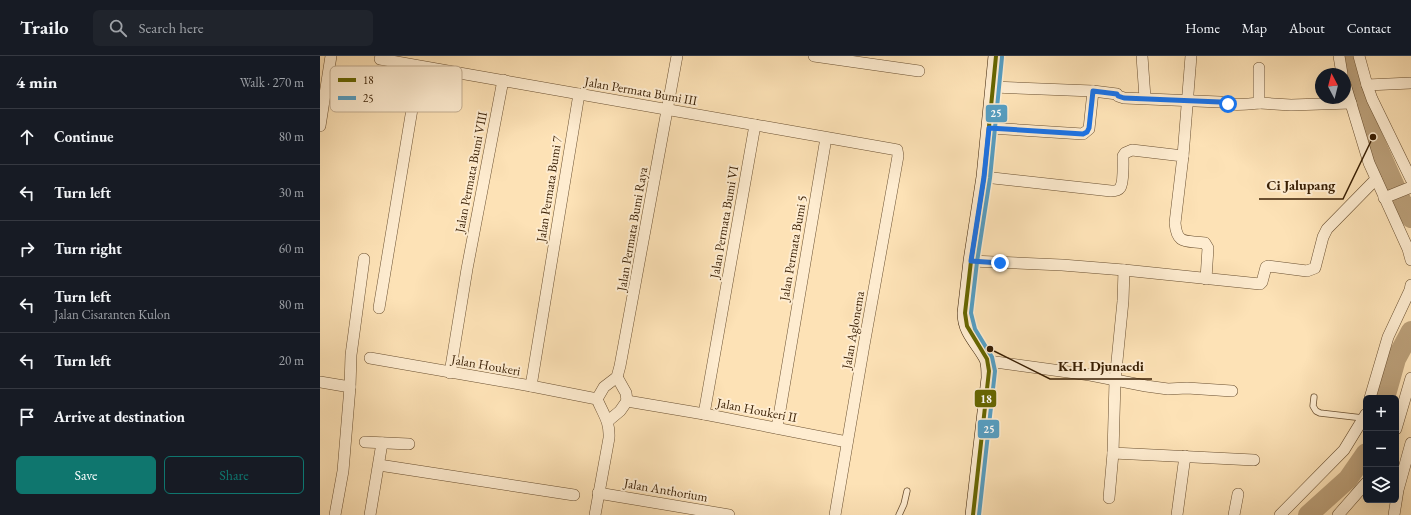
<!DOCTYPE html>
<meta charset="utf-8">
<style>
body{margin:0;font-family:"EB Garamond",serif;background:#20242c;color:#f1f3f6}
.controls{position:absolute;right:12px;bottom:12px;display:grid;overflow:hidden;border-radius:6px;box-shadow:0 4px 16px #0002}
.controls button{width:36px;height:36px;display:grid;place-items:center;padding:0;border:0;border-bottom:1px solid #363941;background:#171b24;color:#f1f3f6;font:20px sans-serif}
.compass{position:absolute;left:995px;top:12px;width:36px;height:36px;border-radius:50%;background:#171b24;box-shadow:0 4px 16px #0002;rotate:353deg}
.stop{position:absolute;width:12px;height:12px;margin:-9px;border:3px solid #1a73e8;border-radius:50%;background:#fff}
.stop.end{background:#1a73e8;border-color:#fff;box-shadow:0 1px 4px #0008}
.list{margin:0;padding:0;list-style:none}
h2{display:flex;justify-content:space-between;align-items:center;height:52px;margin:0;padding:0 16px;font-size:17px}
h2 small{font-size:13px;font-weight:400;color:#9ea1a6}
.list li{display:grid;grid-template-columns:26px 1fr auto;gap:12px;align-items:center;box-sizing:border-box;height:56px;padding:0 16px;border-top:1px solid #363941}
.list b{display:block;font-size:15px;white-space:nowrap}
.list p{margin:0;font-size:13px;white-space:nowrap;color:#9ea1a6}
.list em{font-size:13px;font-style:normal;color:#9ea1a6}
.actions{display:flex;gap:8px;padding:12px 16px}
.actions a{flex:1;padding:9px 0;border:1px solid #0f766e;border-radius:6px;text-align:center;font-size:14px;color:#0f766e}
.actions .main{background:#0f766e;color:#fff}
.icon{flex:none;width:22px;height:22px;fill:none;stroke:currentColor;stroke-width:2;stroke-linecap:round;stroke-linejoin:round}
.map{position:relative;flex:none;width:1091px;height:459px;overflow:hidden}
header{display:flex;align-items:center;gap:24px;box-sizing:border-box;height:56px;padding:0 20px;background:#171b24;border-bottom:1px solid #363941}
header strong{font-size:19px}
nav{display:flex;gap:22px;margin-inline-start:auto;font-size:14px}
.search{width:280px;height:36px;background:#20242c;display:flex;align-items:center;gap:10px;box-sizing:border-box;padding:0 14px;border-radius:6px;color:#9ea1a6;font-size:15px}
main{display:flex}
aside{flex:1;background:#171b24}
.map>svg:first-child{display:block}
</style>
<header>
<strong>Trailo</strong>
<div class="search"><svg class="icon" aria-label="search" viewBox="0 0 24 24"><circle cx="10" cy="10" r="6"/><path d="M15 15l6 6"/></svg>Search here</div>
<nav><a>Home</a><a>Map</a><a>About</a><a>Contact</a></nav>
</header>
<main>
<aside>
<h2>4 min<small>Walk · 270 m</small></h2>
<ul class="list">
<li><svg class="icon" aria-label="ahead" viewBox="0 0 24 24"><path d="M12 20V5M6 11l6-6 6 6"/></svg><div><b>Continue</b></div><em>80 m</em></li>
<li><svg class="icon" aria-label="left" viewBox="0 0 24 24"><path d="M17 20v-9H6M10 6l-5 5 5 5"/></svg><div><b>Turn left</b></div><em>30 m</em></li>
<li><svg class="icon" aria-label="right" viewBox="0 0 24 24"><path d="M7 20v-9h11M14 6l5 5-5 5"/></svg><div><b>Turn right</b></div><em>60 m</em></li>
<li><svg class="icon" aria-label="left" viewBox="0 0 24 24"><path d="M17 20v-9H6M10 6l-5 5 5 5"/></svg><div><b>Turn left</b><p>Jalan Cisaranten Kulon</p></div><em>80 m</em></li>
<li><svg class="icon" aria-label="left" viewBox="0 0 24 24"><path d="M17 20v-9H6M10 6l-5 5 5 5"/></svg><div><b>Turn left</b></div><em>20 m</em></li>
<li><svg class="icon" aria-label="arrive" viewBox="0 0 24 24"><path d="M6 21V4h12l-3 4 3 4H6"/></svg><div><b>Arrive at destination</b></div></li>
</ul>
<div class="actions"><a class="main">Save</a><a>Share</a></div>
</aside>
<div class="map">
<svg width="1091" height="459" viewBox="0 0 1091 459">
<rect width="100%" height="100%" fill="#fde2b6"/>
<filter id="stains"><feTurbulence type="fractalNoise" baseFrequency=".005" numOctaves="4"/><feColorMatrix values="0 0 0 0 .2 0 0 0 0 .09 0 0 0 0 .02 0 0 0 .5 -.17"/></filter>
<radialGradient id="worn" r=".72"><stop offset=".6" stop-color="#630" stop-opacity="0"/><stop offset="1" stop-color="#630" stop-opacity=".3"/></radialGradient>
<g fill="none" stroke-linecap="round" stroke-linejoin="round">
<g stroke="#ba9f79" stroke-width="20">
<path d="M 1027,0 L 1033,30 L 1053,81 L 1082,146 L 1091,162"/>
<path d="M 1065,342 L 1076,303 L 1091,275"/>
<path d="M 988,459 L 1028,423 L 1046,397"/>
</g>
<defs>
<g id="service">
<path d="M 994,341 L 993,350 L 996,355 L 1000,357 L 1043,362"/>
<path d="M 579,459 L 584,448 L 587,435"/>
</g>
<g id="minor">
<path d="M 494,0 L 599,15"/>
<path d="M 822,0 L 825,42"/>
<path d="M 1019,0 L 1022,18"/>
<path d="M 1039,0 L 1047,29 L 1052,43 L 1091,123"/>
<path d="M 60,3 L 572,93 L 577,94 L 578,100 L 544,289 L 515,459"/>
<path d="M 939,12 L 939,44 L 940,47 L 971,49 L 1031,47"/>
<path d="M 1025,28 L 1049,107 L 1088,193 L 1091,204"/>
<path d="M 1047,29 L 1091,27"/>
<path d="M 673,31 L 773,35 L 797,38 L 798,40 L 804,42 L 900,46 C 913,50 926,48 940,47"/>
<path d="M 0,70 L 11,0"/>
<path d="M 669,72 L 763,78 L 769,73 L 773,35"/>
<path d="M 863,100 L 871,0"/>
<path d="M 664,121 L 791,135 C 794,135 798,135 800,132 C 804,127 803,107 803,100 L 805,97 L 812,94 L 863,100 L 855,167 C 857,190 867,184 885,187 L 888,192 L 886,223"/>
<path d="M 1064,142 L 1091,131"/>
<path d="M 651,205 L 742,209 L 804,214 L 940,228 L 942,226 L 946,211 L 948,210 L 987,215 L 995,212 L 1003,181 L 1007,173 L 1056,123"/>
<path d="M 804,214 L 803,245 L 795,325 L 793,397 L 934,404"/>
<path d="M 59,252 L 99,11"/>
<path d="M 50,302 L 211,330 L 277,343"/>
<path d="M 668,305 L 770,319 L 826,330 L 848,333 L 867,332 L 912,335"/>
<path d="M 130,317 L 147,213 L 183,24"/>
<path d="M 297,321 L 306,337 L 307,345 L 384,358 L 527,386"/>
<path d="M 0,326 L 30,331"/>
<path d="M 211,330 L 259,38"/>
<path d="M 1050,342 L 1068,281 L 1090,234 L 1091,229"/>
<path d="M 277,343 L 284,331 L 297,321 L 300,310 L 357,0"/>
<path d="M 384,358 L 435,69"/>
<path d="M 288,365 L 300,355 L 307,345"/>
<path d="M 457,372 L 506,82"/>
<path d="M 1076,373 L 1091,322"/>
<path d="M 45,386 L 89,388"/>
<path d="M 59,409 L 254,439"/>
<path d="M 278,437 L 409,459"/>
<path d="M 789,442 L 793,397"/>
<path d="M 15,459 L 23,415 L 30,331 L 31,299 L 44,203"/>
<path d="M 50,459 L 62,387"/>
<path d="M 275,459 L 289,382 C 290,365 283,358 277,343"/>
<path d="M 857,459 L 865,400"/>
<path d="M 914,459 L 918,438"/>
<path d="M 960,459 L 1024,394 L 1046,358"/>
<path d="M 1018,459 L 1046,427"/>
<path d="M 1074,459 L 1078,434 L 1091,387"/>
</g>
<path id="secondary" d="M 653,459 L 669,322 C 669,317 669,308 667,303 C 659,287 645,277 645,257 L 651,205 L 664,121 L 676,0"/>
</defs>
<use href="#service" stroke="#694f30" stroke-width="7"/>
<use href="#minor" stroke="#694f30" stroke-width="12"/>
<use href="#secondary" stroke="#381e03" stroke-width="16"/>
<use href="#service" stroke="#feecd0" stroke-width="5.5"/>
<use href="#minor" stroke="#feecd0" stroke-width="11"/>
<use href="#secondary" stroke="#feecd0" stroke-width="15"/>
<defs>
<path id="bus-1" d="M 653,459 L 669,315 L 667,303 L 647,270 L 645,257 L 651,205 L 664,121 L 676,0"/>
<path id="bus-2" d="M 659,459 L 675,315 L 672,301 L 655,273 L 651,257 L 657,206 L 670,122 L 682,1"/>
</defs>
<use href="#bus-1" stroke="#feecd0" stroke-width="7"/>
<use href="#bus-2" stroke="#feecd0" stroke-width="7"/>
<use href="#bus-1" stroke="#660" stroke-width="4"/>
<use href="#bus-2" stroke="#559ec3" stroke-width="4"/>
</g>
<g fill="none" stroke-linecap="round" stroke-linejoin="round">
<path stroke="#1a73e8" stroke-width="5" d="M 680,207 L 651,205 L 664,121 L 669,72 L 763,78 L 767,76 L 769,72 L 773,35 L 797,38 L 798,40 L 804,42 L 900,46 L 908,48"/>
</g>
<g text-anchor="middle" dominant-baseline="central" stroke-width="4" stroke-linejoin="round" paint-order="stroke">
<g font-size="13" fill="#381e03" stroke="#feecd0">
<text transform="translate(321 35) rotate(10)">Jalan Permata Bumi III</text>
<text transform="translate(151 116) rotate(-79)">Jalan Permata Bumi VIII</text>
<text transform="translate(229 133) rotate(-81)">Jalan Permata Bumi 7</text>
<text transform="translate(404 166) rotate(-80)">Jalan Permata Bumi VI</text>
<text transform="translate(312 173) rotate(-80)">Jalan Permata Bumi Raya</text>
<text transform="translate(473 192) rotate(-80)">Jalan Permata Bumi 5</text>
<text transform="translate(533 274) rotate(-80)">Jalan Aglonema</text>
<text transform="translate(166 309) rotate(10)">Jalan Houkeri</text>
<text transform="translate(437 354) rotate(11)">Jalan Houkeri II</text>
<text transform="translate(346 434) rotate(10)">Jalan Anthorium</text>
</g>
</g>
<rect x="10" y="10" width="132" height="46" rx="6" fill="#feecd0" stroke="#c3ae92" stroke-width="1"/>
<rect x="18" y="22" width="18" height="4" fill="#660"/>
<rect x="18" y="40" width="18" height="4" fill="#559ec3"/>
<g font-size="11" fill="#381e03">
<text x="43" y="28">18</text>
<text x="43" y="46">25</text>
</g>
<path fill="none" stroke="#381e03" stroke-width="1.5" d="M1053 81L1023 143H939M670 293L730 323H832"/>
<g fill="#381e03" stroke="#feecd0" stroke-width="1.5">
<circle cx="1053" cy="81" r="4"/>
<circle cx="670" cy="293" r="4"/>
</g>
<g font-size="14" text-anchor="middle" font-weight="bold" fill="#381e03" stroke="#feecd0" stroke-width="4" stroke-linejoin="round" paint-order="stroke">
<text x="981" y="134">Ci Jalupang</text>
<text x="781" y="315">K.H. Djunaedi</text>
</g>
<g stroke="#feecd0" stroke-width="1.5">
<rect x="665" y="48" width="23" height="19" rx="4" fill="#559ec3"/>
<rect x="654" y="333" width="23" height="19" rx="4" fill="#660"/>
<rect x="657" y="363" width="23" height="20" rx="4" fill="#559ec3"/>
</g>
<g font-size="11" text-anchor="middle" font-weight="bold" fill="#fff">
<text x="676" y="61">25</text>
<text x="666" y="347">18</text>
<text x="669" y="377">25</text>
</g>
<rect width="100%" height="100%" filter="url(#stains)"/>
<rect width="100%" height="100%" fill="url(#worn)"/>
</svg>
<div class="controls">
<button>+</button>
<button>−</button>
<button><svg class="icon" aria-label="layers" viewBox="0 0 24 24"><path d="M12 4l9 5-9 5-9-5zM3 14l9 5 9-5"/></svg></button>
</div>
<svg class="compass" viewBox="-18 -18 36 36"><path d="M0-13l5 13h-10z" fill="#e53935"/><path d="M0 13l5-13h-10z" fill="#9ea1a6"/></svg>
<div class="stop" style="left:908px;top:48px"></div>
<div class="stop end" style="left:680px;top:207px"></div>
</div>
</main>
